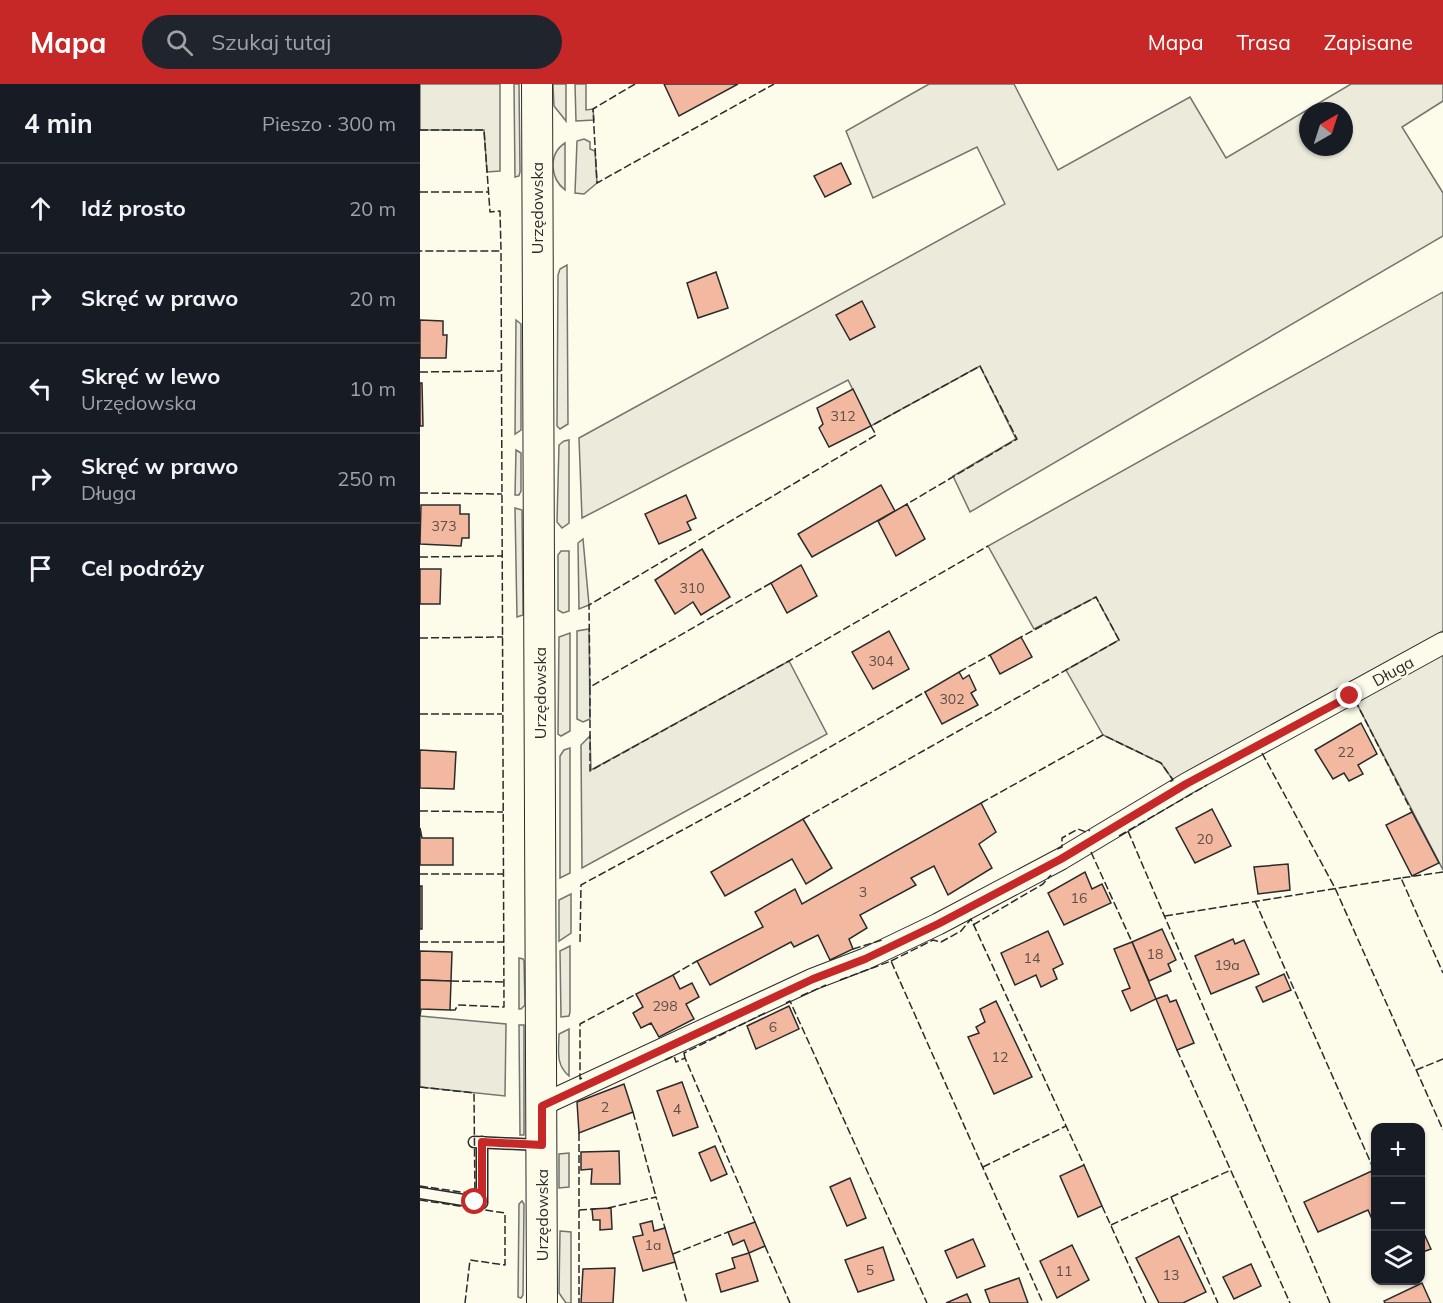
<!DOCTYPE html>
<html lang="pl">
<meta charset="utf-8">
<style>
body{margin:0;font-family:Mulish,sans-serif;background:#20242c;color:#f1f3f6}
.controls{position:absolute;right:18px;bottom:18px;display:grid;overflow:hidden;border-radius:12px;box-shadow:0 2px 4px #0004}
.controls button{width:54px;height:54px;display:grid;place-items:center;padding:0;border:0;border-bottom:2px solid #363941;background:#171b24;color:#f1f3f6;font:30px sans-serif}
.compass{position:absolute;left:879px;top:18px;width:54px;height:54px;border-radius:50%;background:#171b24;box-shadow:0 2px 4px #0004;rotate:39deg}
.stop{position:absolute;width:18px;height:18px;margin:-14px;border:4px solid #c62828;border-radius:50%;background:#fff}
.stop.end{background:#c62828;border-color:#fff;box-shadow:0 2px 6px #0008}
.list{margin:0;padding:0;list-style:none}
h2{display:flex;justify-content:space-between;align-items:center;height:78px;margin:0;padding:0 24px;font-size:26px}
h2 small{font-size:20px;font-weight:400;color:#9ea1a6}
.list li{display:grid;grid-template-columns:39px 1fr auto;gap:18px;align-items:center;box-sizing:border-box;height:90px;padding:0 24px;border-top:2px solid #363941}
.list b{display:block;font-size:22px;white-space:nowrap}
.list p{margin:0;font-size:20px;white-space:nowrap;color:#9ea1a6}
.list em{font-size:20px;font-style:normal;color:#9ea1a6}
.icon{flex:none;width:33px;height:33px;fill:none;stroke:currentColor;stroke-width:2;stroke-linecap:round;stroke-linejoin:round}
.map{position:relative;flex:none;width:1023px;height:1219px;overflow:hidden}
header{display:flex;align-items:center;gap:36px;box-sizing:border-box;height:84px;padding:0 30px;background:#c62828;color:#fff}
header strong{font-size:28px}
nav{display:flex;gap:33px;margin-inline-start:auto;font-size:21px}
.search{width:420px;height:54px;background:#20242c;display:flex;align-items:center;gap:15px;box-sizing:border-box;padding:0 21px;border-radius:33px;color:#9ea1a6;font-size:22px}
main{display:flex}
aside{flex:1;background:#171b24}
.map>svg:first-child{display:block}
</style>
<header>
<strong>Mapa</strong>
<div class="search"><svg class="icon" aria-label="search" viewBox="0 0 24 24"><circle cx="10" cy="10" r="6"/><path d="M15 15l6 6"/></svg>Szukaj tutaj</div>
<nav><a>Mapa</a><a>Trasa</a><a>Zapisane</a></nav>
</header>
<main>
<aside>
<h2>4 min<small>Pieszo · 300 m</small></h2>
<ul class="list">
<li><svg class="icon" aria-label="ahead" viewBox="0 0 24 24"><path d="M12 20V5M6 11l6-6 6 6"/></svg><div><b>Idź prosto</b></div><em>20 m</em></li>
<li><svg class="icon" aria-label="right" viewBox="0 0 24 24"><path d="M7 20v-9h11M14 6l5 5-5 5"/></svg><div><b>Skręć w prawo</b></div><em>20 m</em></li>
<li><svg class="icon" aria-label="left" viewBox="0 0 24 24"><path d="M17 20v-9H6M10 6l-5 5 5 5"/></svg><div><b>Skręć w lewo</b><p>Urzędowska</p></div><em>10 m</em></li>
<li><svg class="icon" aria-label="right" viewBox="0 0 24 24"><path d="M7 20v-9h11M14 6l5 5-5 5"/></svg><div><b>Skręć w prawo</b><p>Długa</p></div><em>250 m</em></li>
<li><svg class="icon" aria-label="arrive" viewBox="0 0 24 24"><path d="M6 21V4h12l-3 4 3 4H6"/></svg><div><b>Cel podróży</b></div></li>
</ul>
</aside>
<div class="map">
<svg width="1023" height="1219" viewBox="0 0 1023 1219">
<rect width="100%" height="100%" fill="#fdfbea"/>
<g fill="#ecebdb" stroke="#74746e" stroke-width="1.5" fill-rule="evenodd">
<path d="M 0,0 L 80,0 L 80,87 L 67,88 L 64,46 L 0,46 Z"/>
<path d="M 94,0 L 99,0 L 100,88 L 99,92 L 95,93 Z"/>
<path d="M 133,0 L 146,0 L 146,37 L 134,22 Z"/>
<path d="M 155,0 L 166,0 L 166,26 L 173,25 L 174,36 L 156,37 Z"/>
<path d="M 509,0 L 594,0 L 638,86 L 770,13 L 806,74 L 931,0 L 1023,0 L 1023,17 L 982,43 L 1023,109 L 1023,152 L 550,428 L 533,392 L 596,355 L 560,282 L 451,342 L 428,296 L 162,434 L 159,354 L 585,120 L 557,63 L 453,114 L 426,47 ZM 888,27 L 924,27 L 924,63 L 888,63 Z"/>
<path d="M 164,55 L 170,58 L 170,65 L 175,67 L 177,99 L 164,110 L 155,109 L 157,57 Z"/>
<path d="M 145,59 L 145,106 C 130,94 128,70 145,59 Z"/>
<path d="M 147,181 L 148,340 L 140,345 L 137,342 L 138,191 L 140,185 Z"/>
<path d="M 1023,208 L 1023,547 L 753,696 L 741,679 L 683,651 L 646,586 L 699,556 L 676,513 L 614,545 L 568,462 Z"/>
<path d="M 96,236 L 101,240 L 101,346 L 95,350 Z"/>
<path d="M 149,356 L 149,439 L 142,444 L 137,438 L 139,361 L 144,357 Z"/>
<path d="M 96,366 L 101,369 L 101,407 L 99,411 L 95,411 Z"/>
<path d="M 95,424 L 102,426 L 103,531 L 97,533 Z"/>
<path d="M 163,455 L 169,521 L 159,525 L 158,459 Z"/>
<path d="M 141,467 L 149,467 L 149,527 L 143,529 L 138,526 L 138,471 Z"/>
<path d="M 169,545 L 170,635 L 163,638 L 157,635 L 157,547 Z"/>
<path d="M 150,549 L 150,647 L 141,652 L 138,650 L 139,553 Z"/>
<path d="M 1023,569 L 1023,786 L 936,618 Z"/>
<path d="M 369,577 L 407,650 L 162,784 L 161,661 L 170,652 L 171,686 Z"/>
<path d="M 150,664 L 150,789 L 140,794 L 140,672 L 144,666 Z"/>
<path d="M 151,810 L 151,849 L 139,857 L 139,816 Z"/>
<path d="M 150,862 L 150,928 L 149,932 L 141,933 L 140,867 Z"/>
<path d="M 99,874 L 103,875 L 104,877 L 105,921 L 101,925 L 99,925 Z"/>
<path d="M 0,932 L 86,940 L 85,1012 L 0,1003 Z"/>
<path d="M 99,941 L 104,941 L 104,1051 L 100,1051 Z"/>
<path d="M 149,945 L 149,992 C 135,980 139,966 139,950 Z"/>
<path d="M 149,1069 L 149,1103 L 139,1104 L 139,1070 Z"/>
<path d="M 102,1117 L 104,1120 L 103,1211 L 101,1214 L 98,1213 L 99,1120 Z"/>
<path d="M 140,1147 L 151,1148 L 151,1219 L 146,1219 L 139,1209 Z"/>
</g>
<g fill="#f2b8a0" stroke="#2b2b2b" stroke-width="1.5">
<path d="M 244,0 L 318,0 L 259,32 Z"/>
<path d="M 421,79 L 431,100 L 405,113 L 394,92 Z"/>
<path d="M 296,188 L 308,224 L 278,234 L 267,199 Z"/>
<path d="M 442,217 L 455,243 L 430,256 L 416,231 Z"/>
<path d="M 0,236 L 23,237 L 23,251 L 27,251 L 26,274 L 0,274 Z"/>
<path d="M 0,299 L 2,299 L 3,342 L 0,342 Z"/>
<path d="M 433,305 L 451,342 L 409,363 L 399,344 L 403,340 L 397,324 Z"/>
<path d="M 461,401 L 475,427 L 392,473 L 378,450 Z"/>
<path d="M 266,411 L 276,434 L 267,438 L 271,446 L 239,460 L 225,430 Z"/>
<path d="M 487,420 L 505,455 L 476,472 L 458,437 Z"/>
<path d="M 1,421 L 40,421 L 40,430 L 49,430 L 49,454 L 42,454 L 41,462 L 0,460 Z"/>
<path d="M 282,465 L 310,513 L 281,531 L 273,518 L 255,530 L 235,496 Z"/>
<path d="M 381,481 L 397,512 L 367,529 L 351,499 Z"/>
<path d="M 0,485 L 21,485 L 20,520 L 0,520 Z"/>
<path d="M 469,547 L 489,585 L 453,605 L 432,568 Z"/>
<path d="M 601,553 L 612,573 L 580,590 L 570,571 Z"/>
<path d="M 539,588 L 543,595 L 549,591 L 556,606 L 551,609 L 558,621 L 522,640 L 505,608 Z"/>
<path d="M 941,639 L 957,670 L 938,681 L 943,690 L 929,697 L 924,689 L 913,695 L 895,666 Z"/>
<path d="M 0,666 L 36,668 L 34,705 L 0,704 Z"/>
<path d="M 561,719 L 576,748 L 559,760 L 572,784 L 528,811 L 514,782 L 491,794 L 496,801 L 440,831 L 447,844 L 429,855 L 433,865 L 410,876 L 398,851 L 374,863 L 371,858 L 290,901 L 277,877 L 343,843 L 335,828 L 375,805 L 382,820 Z"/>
<path d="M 792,725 L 811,762 L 775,779 L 756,744 Z"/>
<path d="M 992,728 L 1019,779 L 992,792 L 966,741 Z"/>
<path d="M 383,735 L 412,784 L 386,800 L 372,775 L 305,812 L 291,788 Z"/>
<path d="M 0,744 L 2,754 L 33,754 L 33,781 L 0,781 Z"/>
<path d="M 868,780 L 870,806 L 838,810 L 834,783 Z"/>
<path d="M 665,788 L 672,805 L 682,800 L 691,819 L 644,841 L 628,809 Z"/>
<rect x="0" y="802" width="2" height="43"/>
<path d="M 742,845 L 756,876 L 748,880 L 751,887 L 729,897 L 712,858 Z"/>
<path d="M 628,847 L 643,880 L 633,885 L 637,895 L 621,903 L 616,891 L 595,901 L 581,869 Z"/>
<path d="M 813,855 L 815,860 L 824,856 L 839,890 L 791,910 L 775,872 Z"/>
<path d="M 712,858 L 736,915 L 711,927 L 702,907 L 710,904 L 694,865 Z"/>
<path d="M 0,867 L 32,868 L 31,897 L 0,896 Z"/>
<path d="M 864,890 L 871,906 L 843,918 L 836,903 Z"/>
<path d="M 253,891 L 260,905 L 272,899 L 279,913 L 266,920 L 274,935 L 239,953 L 231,939 L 221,944 L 213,929 L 223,923 L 216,910 Z"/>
<path d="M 0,896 L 31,897 L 30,926 L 0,925 Z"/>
<path d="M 747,911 L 750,918 L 756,916 L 774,959 L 757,966 L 736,915 Z"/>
<path d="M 576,917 L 612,993 L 574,1010 L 548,953 L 559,949 L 556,943 L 565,938 L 560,925 Z"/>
<path d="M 369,922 L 379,945 L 336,965 L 327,942 Z"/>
<path d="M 262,998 L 278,1043 L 253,1052 L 237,1007 Z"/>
<path d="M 204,1000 L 213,1028 L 159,1049 L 157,1018 Z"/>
<path d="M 295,1062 L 307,1090 L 291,1097 L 279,1069 Z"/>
<path d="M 199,1067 L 200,1100 L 171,1100 L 172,1085 L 161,1086 L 161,1068 Z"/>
<path d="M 664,1081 L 682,1122 L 658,1133 L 640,1092 Z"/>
<path d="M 954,1086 L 956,1090 L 956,1144 L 948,1126 L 898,1148 L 884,1118 Z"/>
<path d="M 430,1094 L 446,1134 L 427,1142 L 410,1103 Z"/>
<path d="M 191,1124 L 192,1145 L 180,1146 L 180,1136 L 173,1136 L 172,1125 Z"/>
<path d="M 232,1137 L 234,1147 L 245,1144 L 255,1178 L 223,1187 L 213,1153 L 223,1151 L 220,1140 Z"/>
<path d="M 335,1138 L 345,1162 L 329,1169 L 324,1156 L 313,1161 L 308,1148 Z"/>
<path d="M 1000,1141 L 1011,1165 L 1000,1169 Z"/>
<path d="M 759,1152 L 786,1208 L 763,1219 L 739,1219 L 716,1174 Z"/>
<path d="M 553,1155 L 565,1182 L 537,1194 L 525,1167 Z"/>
<path d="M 652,1161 L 669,1196 L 637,1214 L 620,1177 Z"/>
<path d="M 463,1163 L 474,1196 L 438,1208 L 425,1176 Z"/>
<path d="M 329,1169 L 338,1197 L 301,1208 L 296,1190 L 315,1184 L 312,1174 Z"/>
<path d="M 831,1180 L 841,1202 L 814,1215 L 803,1193 Z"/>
<path d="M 195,1184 L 193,1219 L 161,1219 L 163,1185 Z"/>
<path d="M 599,1194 L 608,1219 L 570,1219 L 565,1206 Z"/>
<path d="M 1002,1199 L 1011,1219 L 965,1219 L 964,1217 Z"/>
<path d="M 547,1210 L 551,1219 L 526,1219 Z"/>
</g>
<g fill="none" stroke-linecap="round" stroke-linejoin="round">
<defs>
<g id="lane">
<path d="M 54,1058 L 119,1061"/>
<path d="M 0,1109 L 62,1119 L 62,1058"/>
</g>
<path id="street" d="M 122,1021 L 393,895 L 445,875 L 518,840 L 641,775 L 766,700 L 1023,559"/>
<path id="secondary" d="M 117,0 L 122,1219"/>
</defs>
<use href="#lane" stroke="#2b2b2b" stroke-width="13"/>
<use href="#street" stroke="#2b2b2b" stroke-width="23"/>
<use href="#secondary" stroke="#2b2b2b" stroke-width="32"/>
<use href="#lane" stroke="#fdfbea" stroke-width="10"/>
<use href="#street" stroke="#fdfbea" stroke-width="21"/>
<use href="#secondary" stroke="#fdfbea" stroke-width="30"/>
<g stroke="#2b2b2b" stroke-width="1.5" stroke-dasharray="8 3" stroke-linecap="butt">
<path d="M 215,0 L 173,25 L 177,99 L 354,0"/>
<path d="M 0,46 L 64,46 L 70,128 L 80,127 L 81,167 L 0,167"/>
<path d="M 0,108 L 68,108"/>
<path d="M 0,288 L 81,287"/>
<path d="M 0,409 L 82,410"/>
<path d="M 0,473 L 83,472"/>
<path d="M 351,499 L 170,603 L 169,521 L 456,351 L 451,342 L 560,282 L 597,355 L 487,420"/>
<path d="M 0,554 L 83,553"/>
<path d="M 539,588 L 570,571"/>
<path d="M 170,603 L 170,687 L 369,577 L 568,462"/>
<path d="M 934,619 L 936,618 L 992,728"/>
<path d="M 0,630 L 82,630"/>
<path d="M 842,669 L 915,804 L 1023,1046"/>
<path d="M 561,719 L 683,651 L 741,679 L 753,696 L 750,698"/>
<path d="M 0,727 L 83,728"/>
<path d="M 383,735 L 699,556 L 676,513 L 601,553"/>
<path d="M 708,747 L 910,1219"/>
<path d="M 699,752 L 787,701"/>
<path d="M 637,765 L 642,763 L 642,754 L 658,745 L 666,748 L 670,746"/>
<path d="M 671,768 L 712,858"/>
<path d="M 1023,788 L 981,794 L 1023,889"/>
<path d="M 0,790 L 83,790"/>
<path d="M 835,817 L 954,1086"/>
<path d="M 745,832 L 981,794"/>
<path d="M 553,841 L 623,800 L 631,791"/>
<path d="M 0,858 L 84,858"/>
<path d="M 160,858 L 161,801 L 327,711 L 505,608"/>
<path d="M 433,865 L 462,856"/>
<path d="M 471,877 L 513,856 L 521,858 L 541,847 L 551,835 L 664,1081"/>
<path d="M 253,891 L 277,877"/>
<path d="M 420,896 L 471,877 L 623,1219"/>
<path d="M 31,897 L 84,898"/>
<path d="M 381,912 L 406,901"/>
<path d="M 366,919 L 370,917 L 507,1219"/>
<path d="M 30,926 L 35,926 L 38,921 L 84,923 L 81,167"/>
<path d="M 0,932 L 1,925"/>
<path d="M 757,966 L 870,1219"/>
<path d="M 265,974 L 264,969 L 345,929"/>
<path d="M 245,976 L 254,972 L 256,978 L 265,974 L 335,1138"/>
<path d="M 996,986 L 1023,975"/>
<path d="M 162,994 L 160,995 L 160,940 L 216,910"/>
<path d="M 0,1003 L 54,1009 L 55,1116"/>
<path d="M 213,1028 L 236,1113"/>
<path d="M 159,1049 L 159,1219"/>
<path d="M 563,1083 L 646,1042"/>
<path d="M 0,1102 L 55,1110"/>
<path d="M 751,1113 L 811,1086"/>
<path d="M 0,1116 L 85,1129 L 85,1181 L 50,1176 L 45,1219"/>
<path d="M 682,1122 L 726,1219"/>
<path d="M 188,1124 L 236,1113 L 245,1144"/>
<path d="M 159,1126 L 176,1125"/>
<path d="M 691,1141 L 751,1113 L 798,1219"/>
<path d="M 345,1162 L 370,1219"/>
<path d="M 253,1170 L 308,1148"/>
<path d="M 255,1178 L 267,1219"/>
</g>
</g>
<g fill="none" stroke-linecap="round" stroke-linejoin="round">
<path stroke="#c62828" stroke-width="8" d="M 55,1118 L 62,1119 L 62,1058 L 122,1061 L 122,1022 L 393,895 L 445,875 L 518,840 L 641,775 L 766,700 L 930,612"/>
</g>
<g text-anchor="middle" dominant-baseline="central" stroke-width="4.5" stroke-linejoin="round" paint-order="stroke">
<g font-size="14" fill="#5d4e48">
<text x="423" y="332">312</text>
<text x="24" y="442">373</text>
<text x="272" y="504">310</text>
<text x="461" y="577">304</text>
<text x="532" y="615">302</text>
<text x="926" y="668">22</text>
<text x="785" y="755">20</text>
<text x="443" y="808">3</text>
<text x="659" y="814">16</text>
<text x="735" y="870">18</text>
<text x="612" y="874">14</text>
<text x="807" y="881">19a</text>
<text x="245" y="922">298</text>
<text x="353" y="943">6</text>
<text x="580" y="973">12</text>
<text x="185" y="1023">2</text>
<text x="257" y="1025">4</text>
<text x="233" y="1161">1a</text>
<text x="450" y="1186">5</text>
<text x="644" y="1187">11</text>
<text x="751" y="1191">13</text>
</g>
<g font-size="16" fill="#2b2b2b" stroke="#fdfbea">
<text transform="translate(117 124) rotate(-90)">Urzędowska</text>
<text transform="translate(973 587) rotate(-29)">Długa</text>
<text transform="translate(120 609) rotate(-90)">Urzędowska</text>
<text transform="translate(122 1131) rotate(-90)">Urzędowska</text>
</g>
</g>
</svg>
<div class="controls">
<button>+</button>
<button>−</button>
<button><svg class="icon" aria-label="layers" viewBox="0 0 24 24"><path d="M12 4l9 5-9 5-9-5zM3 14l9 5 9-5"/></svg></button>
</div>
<svg class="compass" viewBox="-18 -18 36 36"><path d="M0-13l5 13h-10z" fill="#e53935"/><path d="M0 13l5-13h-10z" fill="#9ea1a6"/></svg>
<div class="stop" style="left:55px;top:1118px"></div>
<div class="stop end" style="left:930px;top:612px"></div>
</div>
</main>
